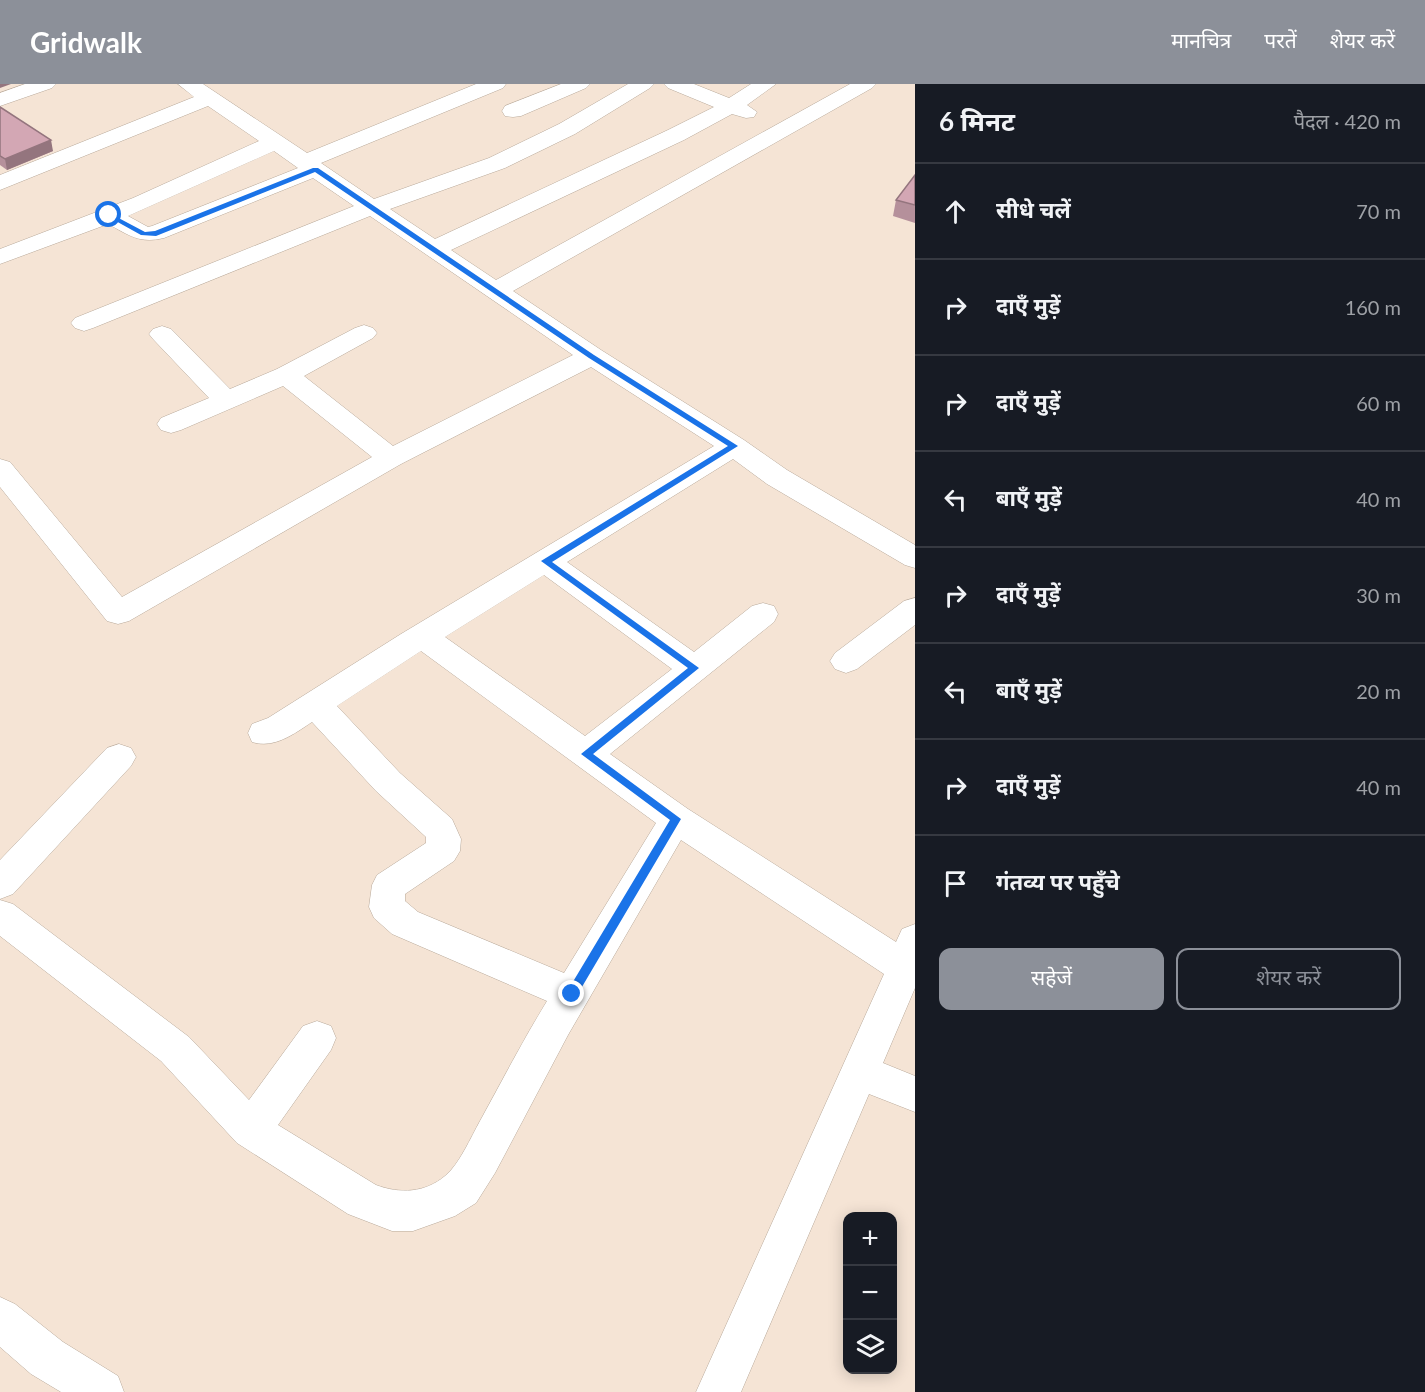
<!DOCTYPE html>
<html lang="hi">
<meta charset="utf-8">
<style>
body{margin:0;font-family:Lato,"Noto Sans Devanagari",sans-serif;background:#20242c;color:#f1f3f6}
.controls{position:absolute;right:18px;bottom:18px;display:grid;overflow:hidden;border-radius:12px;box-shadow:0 3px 15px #0003}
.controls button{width:54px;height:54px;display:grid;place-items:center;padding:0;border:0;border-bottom:2px solid #363941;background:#171b24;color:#f1f3f6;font:30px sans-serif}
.stop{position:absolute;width:18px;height:18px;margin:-14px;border:4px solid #1a73e8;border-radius:50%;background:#fff}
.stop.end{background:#1a73e8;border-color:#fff;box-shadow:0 2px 6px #0008}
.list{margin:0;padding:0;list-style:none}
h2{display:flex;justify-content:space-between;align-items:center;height:78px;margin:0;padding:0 24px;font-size:26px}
h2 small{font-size:20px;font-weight:400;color:#9ea1a6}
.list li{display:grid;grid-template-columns:39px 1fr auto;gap:18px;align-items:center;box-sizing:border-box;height:96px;padding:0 24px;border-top:2px solid #363941}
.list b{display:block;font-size:22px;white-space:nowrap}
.list em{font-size:20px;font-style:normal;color:#9ea1a6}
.actions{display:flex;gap:12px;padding:18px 24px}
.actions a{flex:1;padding:14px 0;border:2px solid #8c9099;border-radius:12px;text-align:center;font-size:21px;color:#8c9099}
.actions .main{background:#8c9099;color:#fff}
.icon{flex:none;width:33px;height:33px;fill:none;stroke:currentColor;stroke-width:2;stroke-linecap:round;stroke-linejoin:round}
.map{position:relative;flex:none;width:915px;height:1308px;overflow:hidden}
header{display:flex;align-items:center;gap:36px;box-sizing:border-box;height:84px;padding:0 30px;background:#8c9099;color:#fff}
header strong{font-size:28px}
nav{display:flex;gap:33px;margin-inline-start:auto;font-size:21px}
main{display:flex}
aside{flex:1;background:#171b24}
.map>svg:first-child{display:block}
</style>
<header>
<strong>Gridwalk</strong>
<nav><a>मानचित्र</a><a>परतें</a><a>शेयर करें</a></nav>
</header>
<main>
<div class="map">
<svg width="915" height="1308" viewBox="0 0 915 1308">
<rect width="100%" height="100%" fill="#f5e4d5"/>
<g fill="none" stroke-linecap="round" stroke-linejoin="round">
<defs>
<g id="street">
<path d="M 25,0 L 56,0 L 52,4 L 0,22 L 0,9 Z"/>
<path d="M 178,0 L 203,0 L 307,69 L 476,0 L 506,0 L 503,4 L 321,79 L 374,115 L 489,74 L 559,40 L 628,0 L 654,0 L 650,4 L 575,50 L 505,84 L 390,125 L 435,155 L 668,46 L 714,23 L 668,4 L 664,0 L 694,0 L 729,14 L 751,0 L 776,0 L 747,21 L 757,28 L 754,33 L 746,34 L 732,30 L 684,56 L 451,166 L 496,196 L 850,0 L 876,0 L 872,4 L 513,207 L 601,266 L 744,356 L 787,386 L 915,461 L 915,484 L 905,481 L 767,400 L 733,375 L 567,478 L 694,568 L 752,522 L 763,519 L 774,522 L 778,530 L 774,538 L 610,670 L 688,725 L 896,858 L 902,845 L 915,840 L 915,904 L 883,979 L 915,992 L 915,1028 L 869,1010 L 741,1308 L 696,1308 L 884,890 L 681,756 L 568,951 L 495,1089 L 476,1119 L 455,1132 L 413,1147 L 392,1147 L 348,1130 L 237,1059 L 161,977 L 0,852 L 0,816 L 13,820 L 189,953 L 249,1016 L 303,942 L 317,937 L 331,942 L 336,954 L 331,966 L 278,1041 L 376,1101 C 400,1110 425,1109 445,1092 C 459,1081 471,1053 480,1037 C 502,997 523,956 547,917 L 392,850 L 374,834 L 369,823 L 372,801 L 377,791 L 426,759 L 426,753 L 376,707 L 312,638 C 294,650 274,665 252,658 L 248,649 L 252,640 L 268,634 L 401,550 L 714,362 L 591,283 L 401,380 L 129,537 L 118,540 L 107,537 L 0,403 L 0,375 L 10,378 L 122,513 L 372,373 L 283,302 L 181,346 L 171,349 L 161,346 L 157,340 L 161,334 L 209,314 L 153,255 L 149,250 L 153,245 L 162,242 L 171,245 L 230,305 L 277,285 L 355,244 L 364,241 L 373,244 L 377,249 L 373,254 L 304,292 L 393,362 L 573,271 L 370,132 L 93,244 L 84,247 L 75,244 L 71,239 L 75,234 L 354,122 L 313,94 L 164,154 C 139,160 129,151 108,140 L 0,180 L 0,165 L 133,114 L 259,57 L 208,22 L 0,106 L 0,91 L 194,13 ZM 274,67 L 298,84 L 152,142 L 148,143 L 128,132 ZM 544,491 L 672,585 L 585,652 L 445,553 ZM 421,567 L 656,739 L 564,889 L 418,828 L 405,817 L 405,810 L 454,777 L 460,767 L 461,755 L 452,735 L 400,689 L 337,622 Z"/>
<path d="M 561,0 L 590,0 L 586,4 L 521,32 L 513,33 L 505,32 L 502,27 L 505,22 Z"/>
<path d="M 915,514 L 915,541 L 857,585 L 846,589 L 835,585 L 830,577 L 835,569 L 904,517 Z"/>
<path d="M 119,660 L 131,664 L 136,673 L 131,682 L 13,810 L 0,815 L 0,776 L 107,664 Z"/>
<path d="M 0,1213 L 15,1220 L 63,1258 L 118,1292 L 124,1308 L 61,1308 L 31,1290 L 0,1263 Z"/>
</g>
</defs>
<use href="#street" stroke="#b8a99a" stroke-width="1"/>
<use href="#street" fill="#fff" fill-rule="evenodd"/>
</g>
<g fill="#b5909b">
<path d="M 0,23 L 53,67 L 7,86 L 0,81 Z"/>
<path d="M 915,91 L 915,139 L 893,132 L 896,116 Z"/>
</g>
<g fill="#94757e">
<path d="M 0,0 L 11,0 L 0,4 Z"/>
<path d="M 51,56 L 53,67 L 7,86 L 5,75 Z"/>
</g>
<g fill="#d3a7b4" stroke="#94757e" stroke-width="1.5">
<path d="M 0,23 L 51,56 L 5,75 L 0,72 Z"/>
<path d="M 915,91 L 915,121 L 896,116 Z"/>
</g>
<path fill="#1a73e8" d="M 313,84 L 318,84 L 594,271 L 738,362 L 552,478 L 699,584 L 593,670 L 681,735 L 576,913 L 568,913 L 568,906 L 670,736 L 581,670 L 688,584 L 541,477 L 728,362 L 589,274 L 315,88 L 156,152 L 141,151 L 105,131 L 111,130 L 145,148 L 155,147 Z"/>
</svg>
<div class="controls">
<button>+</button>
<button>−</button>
<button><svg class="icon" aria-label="layers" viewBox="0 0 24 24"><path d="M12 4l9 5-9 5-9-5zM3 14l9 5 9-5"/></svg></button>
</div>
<div class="stop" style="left:109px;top:131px"></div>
<div class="stop end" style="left:572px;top:910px"></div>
</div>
<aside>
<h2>6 मिनट<small>पैदल · 420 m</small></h2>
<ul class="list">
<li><svg class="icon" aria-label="ahead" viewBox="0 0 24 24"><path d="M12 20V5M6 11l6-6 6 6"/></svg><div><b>सीधे चलें</b></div><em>70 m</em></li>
<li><svg class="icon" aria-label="right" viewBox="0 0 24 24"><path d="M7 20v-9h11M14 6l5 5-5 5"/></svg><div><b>दाएँ मुड़ें</b></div><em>160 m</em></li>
<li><svg class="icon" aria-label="right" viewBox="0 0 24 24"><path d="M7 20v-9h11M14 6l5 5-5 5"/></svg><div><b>दाएँ मुड़ें</b></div><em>60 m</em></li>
<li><svg class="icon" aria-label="left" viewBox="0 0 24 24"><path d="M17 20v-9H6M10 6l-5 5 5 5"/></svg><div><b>बाएँ मुड़ें</b></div><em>40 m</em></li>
<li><svg class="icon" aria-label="right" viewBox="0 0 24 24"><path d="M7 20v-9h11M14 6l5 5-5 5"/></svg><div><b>दाएँ मुड़ें</b></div><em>30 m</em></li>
<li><svg class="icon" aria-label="left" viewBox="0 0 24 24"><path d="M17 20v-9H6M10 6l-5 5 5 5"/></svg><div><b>बाएँ मुड़ें</b></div><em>20 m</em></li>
<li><svg class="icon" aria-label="right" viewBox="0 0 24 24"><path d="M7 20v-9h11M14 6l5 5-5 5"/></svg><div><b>दाएँ मुड़ें</b></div><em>40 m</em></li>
<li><svg class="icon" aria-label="arrive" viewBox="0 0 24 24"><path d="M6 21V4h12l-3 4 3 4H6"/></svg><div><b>गंतव्य पर पहुँचे</b></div></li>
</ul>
<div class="actions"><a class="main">सहेजें</a><a>शेयर करें</a></div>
</aside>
</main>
